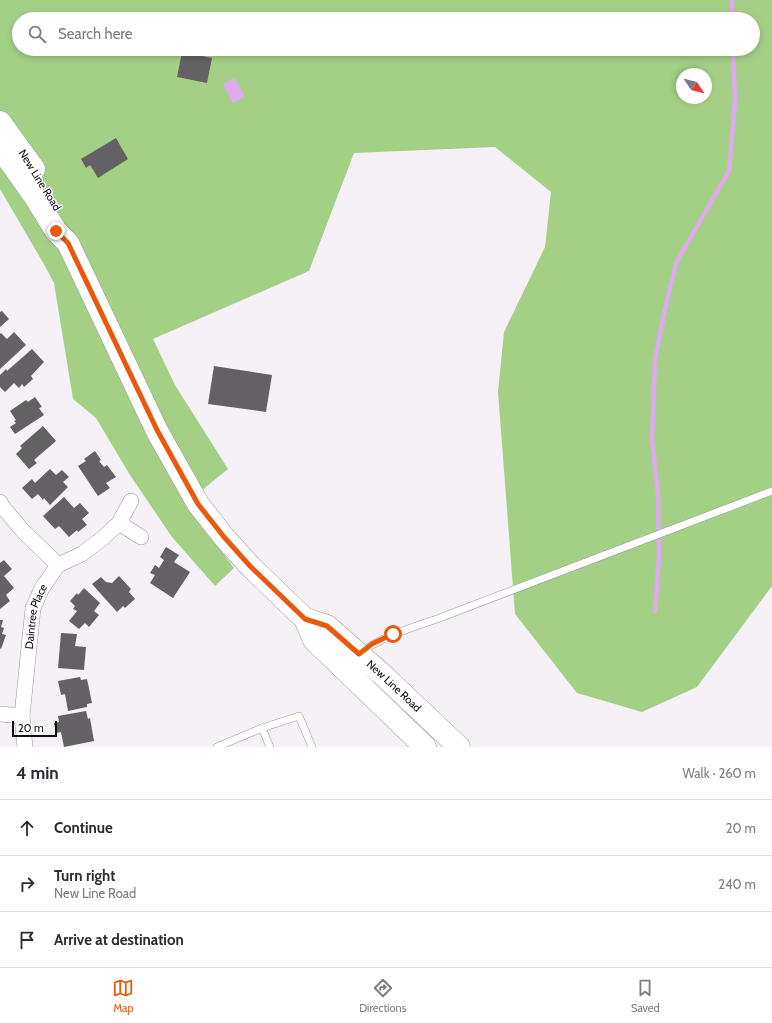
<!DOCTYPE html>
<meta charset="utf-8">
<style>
body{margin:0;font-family:Cabin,sans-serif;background:#f2f2f3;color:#2b2b33}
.compass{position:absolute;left:676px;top:68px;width:36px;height:36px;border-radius:50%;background:#fff;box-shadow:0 2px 6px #0003;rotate:125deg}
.scale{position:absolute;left:12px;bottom:10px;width:45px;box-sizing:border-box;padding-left:4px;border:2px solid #0f0d0f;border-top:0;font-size:11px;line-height:14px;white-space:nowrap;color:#0f0d0f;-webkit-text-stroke:3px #fff;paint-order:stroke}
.stop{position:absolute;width:12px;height:12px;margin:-9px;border:3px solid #ea580c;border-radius:50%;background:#fff}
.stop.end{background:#ea580c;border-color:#fff;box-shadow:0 1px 4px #0008}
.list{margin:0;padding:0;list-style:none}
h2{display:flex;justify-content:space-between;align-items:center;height:52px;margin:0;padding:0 16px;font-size:17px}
h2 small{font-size:13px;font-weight:400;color:#7c7c81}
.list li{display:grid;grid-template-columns:26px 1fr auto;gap:12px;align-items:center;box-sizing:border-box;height:56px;padding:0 16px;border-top:1px solid #e1e1e2}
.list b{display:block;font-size:15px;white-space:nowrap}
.list p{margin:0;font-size:13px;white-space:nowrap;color:#7c7c81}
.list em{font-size:13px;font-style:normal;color:#7c7c81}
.icon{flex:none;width:22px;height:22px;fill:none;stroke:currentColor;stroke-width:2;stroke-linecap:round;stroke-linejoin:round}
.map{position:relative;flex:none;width:772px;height:747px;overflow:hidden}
.search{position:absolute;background:#fff;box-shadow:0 2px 6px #0003;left:12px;right:12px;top:12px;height:44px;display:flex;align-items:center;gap:10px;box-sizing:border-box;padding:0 14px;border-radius:22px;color:#7c7c81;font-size:15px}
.sheet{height:220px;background:#fff}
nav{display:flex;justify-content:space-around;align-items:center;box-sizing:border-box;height:56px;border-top:1px solid #e1e1e2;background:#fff;font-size:11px;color:#7c7c81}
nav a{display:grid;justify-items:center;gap:2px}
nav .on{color:#ea580c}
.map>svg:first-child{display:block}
</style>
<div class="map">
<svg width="772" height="747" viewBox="0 0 772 747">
<rect width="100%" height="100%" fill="#f5f1f6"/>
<path fill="#a4d086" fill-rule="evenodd" d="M 0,0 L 772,0 L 772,586 L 697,687 L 642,712 L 577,693 L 515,614 L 498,392 L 504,332 L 545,247 L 551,192 L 495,147 L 354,153 L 309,271 L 153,339 L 175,385 L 228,469 L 186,503 L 234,568 L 215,586 L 172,537 L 130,475 L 96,418 L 73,399 L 54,283 L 45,266 L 0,189 ZM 19,19 L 753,19 L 753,49 L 19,49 ZM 682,74 L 706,74 L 706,98 L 682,98 Z"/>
<path fill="#dea9ed" d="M 235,78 L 245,97 L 233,103 L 223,84 Z"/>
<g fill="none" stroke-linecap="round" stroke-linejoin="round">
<g stroke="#dea9ed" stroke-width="4.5">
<path d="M 732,0 L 733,19"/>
<path d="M 655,611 L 659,557 L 658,495 L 652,440 L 655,360 L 664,314 L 676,263 L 729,171 L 735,101 L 733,49"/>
</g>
</g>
<g fill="#646165">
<path d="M 182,52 L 212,58 L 207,83 L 177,77 Z"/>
<path d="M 116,138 L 128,159 L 98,178 L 90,165 L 86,168 L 81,159 Z"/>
<path d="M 2,311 L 9,319 L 0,327 L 0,312 Z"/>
<path d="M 14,332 L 26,345 L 0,369 L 0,334 L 1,333 L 7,339 Z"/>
<path d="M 32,349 L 44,362 L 31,376 L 33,379 L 24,387 L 22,384 L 19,388 L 14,383 L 5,392 L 0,387 L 0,375 L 6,369 L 7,371 Z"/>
<path d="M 214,366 L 272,375 L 266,412 L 208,404 Z"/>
<path d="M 35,397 L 42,407 L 39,408 L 44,415 L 15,434 L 10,427 L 16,423 L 14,421 L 16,420 L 10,411 L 26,400 L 28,402 Z"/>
<path d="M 43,426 L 56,441 L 34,460 L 37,463 L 29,469 L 16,454 L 22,448 L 20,446 Z"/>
<path d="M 95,451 L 101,460 L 99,461 L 104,467 L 107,465 L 116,477 L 106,483 L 110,488 L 98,496 L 78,466 L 86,461 L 84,459 Z"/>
<path d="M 50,469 L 56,475 L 62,470 L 69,477 L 63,482 L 68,487 L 50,505 L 44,498 L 43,500 L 38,494 L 32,499 L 22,488 L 32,479 L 35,483 Z"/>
<path d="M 64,497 L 74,508 L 80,503 L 89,513 L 82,519 L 87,525 L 78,532 L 77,530 L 69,537 L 59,526 L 55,529 L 43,516 Z"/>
<path d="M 166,547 L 179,555 L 174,562 L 190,572 L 173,598 L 150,583 L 155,575 L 150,573 L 155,565 L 159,568 L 164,560 L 160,557 Z"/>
<path d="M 4,560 L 12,569 L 4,576 L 14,588 L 6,595 L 10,601 L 0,609 L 0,563 Z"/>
<path d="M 119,576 L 131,589 L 129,592 L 135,599 L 125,608 L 123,606 L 117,612 L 92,584 L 101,577 L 106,582 L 112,583 Z"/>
<path d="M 84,588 L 100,603 L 94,611 L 99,615 L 89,627 L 85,623 L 79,629 L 69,621 L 77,611 L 73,609 L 75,606 L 70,601 L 77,593 L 78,595 Z"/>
<path d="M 0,620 L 3,620 L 1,627 L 4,628 L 2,634 L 6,635 L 1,649 L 0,648 Z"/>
<path d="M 61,633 L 77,634 L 75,646 L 86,647 L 84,670 L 58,668 Z"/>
<path d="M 80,677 L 81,680 L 87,679 L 92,703 L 87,704 L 87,707 L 68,711 L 65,694 L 61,695 L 58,681 Z"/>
<path d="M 86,711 L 88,719 L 90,718 L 94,741 L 64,747 L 61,732 L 56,733 L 54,723 L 59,722 L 58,716 Z"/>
</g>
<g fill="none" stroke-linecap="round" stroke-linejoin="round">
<defs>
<g id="service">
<path d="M 361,652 C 384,636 410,628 437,619 L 772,491"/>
<path d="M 217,747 L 262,728"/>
<path d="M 270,747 L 262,728 L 299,716 L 312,747"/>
</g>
<g id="minor">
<path d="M 0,502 L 2,506 L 22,530 L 58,565"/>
<path d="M 119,523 L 141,537"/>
<path d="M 0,714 L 22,716"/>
<path id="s1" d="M 25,747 L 22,716 L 33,608 L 42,588 L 58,565 L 82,554 L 103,538 L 119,523 L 131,501"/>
</g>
<g id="primary">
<path d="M 0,122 L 34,169"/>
<path d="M 0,148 L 33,194 L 56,231 L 68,243 L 157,431 L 198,504 L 224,537 L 250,566 L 305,619 L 314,640 L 425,747"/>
<path id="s2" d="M 305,619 L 327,626 L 384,676 L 459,747"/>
</g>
</defs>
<use href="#service" stroke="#9a979b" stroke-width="8"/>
<use href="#minor" stroke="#9a979b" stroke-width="16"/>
<use href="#primary" stroke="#9a979b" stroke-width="23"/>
<use href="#service" stroke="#fff" stroke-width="7"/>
<use href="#minor" stroke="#fff" stroke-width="15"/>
<use href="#primary" stroke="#fff" stroke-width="22"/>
</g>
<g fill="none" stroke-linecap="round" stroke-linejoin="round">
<path stroke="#ea580c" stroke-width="5" d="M 56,231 L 68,243 L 157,430 L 198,504 L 224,537 L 250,566 L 305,619 L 327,626 L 359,654 L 372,644 L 393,634"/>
</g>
<g text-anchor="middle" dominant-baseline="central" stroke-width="3" stroke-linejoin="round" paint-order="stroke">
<g font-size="11" fill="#0f0d0f" stroke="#fff">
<text transform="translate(40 180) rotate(58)">New Line Road</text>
<text stroke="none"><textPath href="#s1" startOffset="132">Daintree Place</textPath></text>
<text stroke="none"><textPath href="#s2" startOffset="113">New Line Road</textPath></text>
</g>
</g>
</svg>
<svg class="compass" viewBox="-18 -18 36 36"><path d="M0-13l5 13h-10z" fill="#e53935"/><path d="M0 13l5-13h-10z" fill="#7c7c81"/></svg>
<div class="scale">20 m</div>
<div class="stop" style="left:393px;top:634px"></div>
<div class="stop end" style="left:56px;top:231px"></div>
<div class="search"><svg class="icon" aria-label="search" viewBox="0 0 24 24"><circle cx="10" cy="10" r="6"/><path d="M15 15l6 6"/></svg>Search here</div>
</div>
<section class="sheet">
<h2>4 min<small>Walk · 260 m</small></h2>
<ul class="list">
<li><svg class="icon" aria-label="ahead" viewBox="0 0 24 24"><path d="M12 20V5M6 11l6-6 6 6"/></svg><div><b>Continue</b></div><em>20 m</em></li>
<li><svg class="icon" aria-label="right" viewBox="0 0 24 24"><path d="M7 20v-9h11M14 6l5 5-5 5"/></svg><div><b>Turn right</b><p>New Line Road</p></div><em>240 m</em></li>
<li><svg class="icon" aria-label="arrive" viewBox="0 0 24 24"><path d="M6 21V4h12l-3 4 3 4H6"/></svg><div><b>Arrive at destination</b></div></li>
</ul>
</section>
<nav>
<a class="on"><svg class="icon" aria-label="map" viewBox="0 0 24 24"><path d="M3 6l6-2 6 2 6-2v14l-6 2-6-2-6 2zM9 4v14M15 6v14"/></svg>Map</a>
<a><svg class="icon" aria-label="directions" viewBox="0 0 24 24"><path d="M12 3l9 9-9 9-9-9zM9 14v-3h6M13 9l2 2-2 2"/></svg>Directions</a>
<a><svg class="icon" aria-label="saved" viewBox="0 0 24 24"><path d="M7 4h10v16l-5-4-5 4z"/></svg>Saved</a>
</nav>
